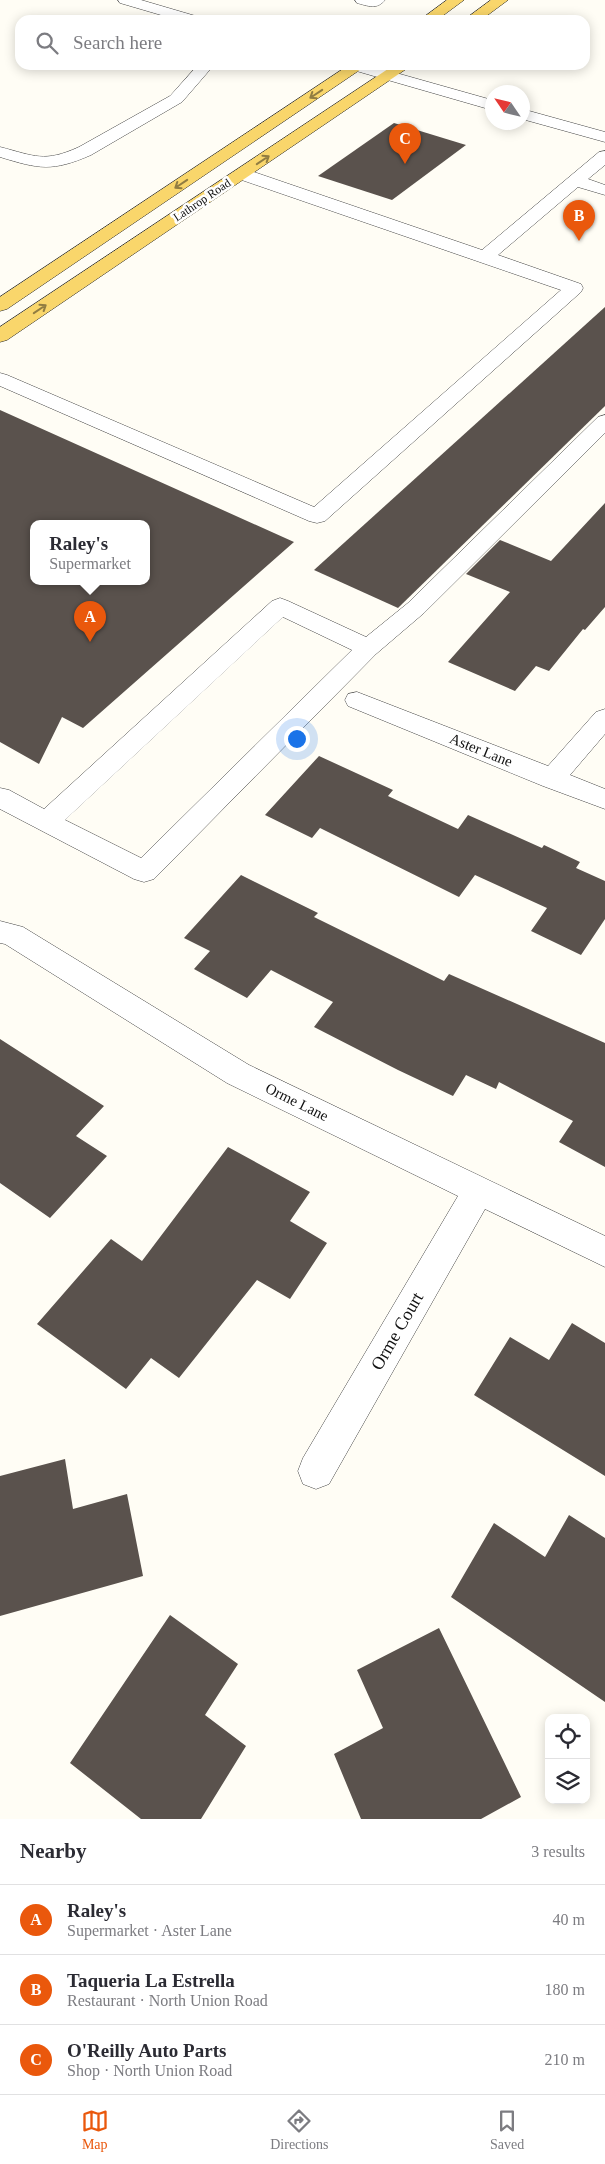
<!DOCTYPE html>
<meta charset="utf-8">
<style>
body{margin:0;font-family:Georgia,serif;background:#f7f7f7;color:#2b2b33}
.controls{position:absolute;right:15px;bottom:15px;display:grid;overflow:hidden;border-radius:10px;box-shadow:0 2px 12px #0003}
.controls button{width:45px;height:45px;display:grid;place-items:center;padding:0;border:0;border-bottom:1px solid #e1e1e2;background:#fff;color:#2b2b33;font:25px sans-serif}
.compass{position:absolute;left:485px;top:85px;width:45px;height:45px;border-radius:50%;background:#fff;box-shadow:0 2px 12px #0003;rotate:305deg}
.you{position:absolute;left:296px;top:738px;width:18px;height:18px;margin:-12px;border:4px solid #fff;border-radius:50%;background:#1a73e8;box-shadow:0 0 0 8px #1a73e833}
.badge{display:grid;place-items:center;width:32px;height:32px;border-radius:50%;background:#ea580c;color:#fff;font-size:16px;font-weight:700}
.pin{position:absolute;translate:-50% -41px;filter:drop-shadow(0 1px 2px #0008)}
.pin::after{content:'';position:absolute;top:26px;width:18px;height:15px;background:inherit;clip-path:polygon(0 0,100% 0,50% 100%)}
.popup{position:absolute;left:30px;top:520px;width:120px;height:65px;box-sizing:border-box;display:grid;place-content:center;border-radius:10px;background:#fff;filter:drop-shadow(0 1px 4px #0005);font-size:16px;white-space:nowrap;color:#7c7c81}
.popup b{font-size:19px;color:#2b2b33}
.popup::after{content:'';position:absolute;left:50%;top:100%;margin-left:-10px;border:10px solid transparent;border-top-color:#fff}
.list{margin:0;padding:0;list-style:none}
h2{display:flex;justify-content:space-between;align-items:center;height:65px;margin:0;padding:0 20px;font-size:21px}
h2 small{font-size:16px;font-weight:400;color:#7c7c81}
.list li{display:grid;grid-template-columns:32px 1fr auto;gap:15px;align-items:center;box-sizing:border-box;height:70px;padding:0 20px;border-top:1px solid #e1e1e2}
.list b{display:block;font-size:19px;white-space:nowrap}
.list p{margin:0;font-size:16px;white-space:nowrap;color:#7c7c81}
.list em{font-size:16px;font-style:normal;color:#7c7c81}
.icon{flex:none;width:28px;height:28px;fill:none;stroke:currentColor;stroke-width:2;stroke-linecap:round;stroke-linejoin:round}
.map{position:relative;flex:none;width:605px;height:1819px;overflow:hidden}
.search{position:absolute;background:#fff;box-shadow:0 2px 12px #0003;left:15px;right:15px;top:15px;height:55px;display:flex;align-items:center;gap:12px;box-sizing:border-box;padding:0 18px;border-radius:15px;color:#7c7c81;font-size:19px}
.sheet{height:275px;background:#fff}
nav{display:flex;justify-content:space-around;align-items:center;box-sizing:border-box;height:70px;border-top:1px solid #e1e1e2;background:#fff;font-size:14px;color:#7c7c81}
nav a{display:grid;justify-items:center;gap:2px}
nav .on{color:#ea580c}
.map>svg:first-child{display:block}
</style>
<div class="map">
<svg width="605" height="1819" viewBox="0 0 605 1819">
<rect width="100%" height="100%" fill="#fffdf5"/>
<g fill="#5a524d" fill-rule="evenodd">
<path d="M 394,123 L 466,145 L 392,200 L 318,176 Z"/>
<path d="M 605,307 L 605,406 L 398,608 L 314,570 Z"/>
<path d="M 0,410 L 294,542 L 83,728 L 62,717 L 39,764 L 0,742 ZM 34,523 L 146,523 L 146,581 L 34,581 Z"/>
<path d="M 605,503 L 605,607 L 585,630 L 583,629 L 549,671 L 536,666 L 515,691 L 448,662 L 510,592 L 466,574 L 500,540 L 551,561 Z"/>
<path d="M 319,756 L 393,790 L 388,796 L 458,829 L 468,815 L 542,848 L 544,845 L 580,862 L 576,868 L 605,881 L 605,919 L 581,955 L 531,931 L 547,908 L 475,875 L 459,897 L 320,828 L 312,838 L 265,815 Z"/>
<path d="M 241,875 L 318,913 L 314,917 L 444,981 L 449,974 L 605,1043 L 605,1167 L 559,1142 L 573,1121 L 499,1082 L 496,1089 L 466,1075 L 453,1096 L 398,1070 L 314,1027 L 333,1002 L 271,970 L 247,998 L 194,969 L 210,951 L 184,938 Z"/>
<path d="M 0,1039 L 104,1106 L 76,1136 L 107,1156 L 50,1218 L 0,1183 Z"/>
<path d="M 228,1147 L 310,1192 L 290,1221 L 327,1243 L 290,1299 L 257,1280 L 179,1378 L 151,1358 L 126,1389 L 37,1324 L 111,1239 L 142,1261 Z"/>
<path d="M 572,1323 L 605,1343 L 605,1476 L 474,1395 L 510,1337 L 549,1360 Z"/>
<path d="M 65,1459 L 73,1509 L 127,1494 L 143,1576 L 0,1616 L 0,1476 Z"/>
<path d="M 569,1515 L 605,1538 L 605,1702 L 451,1597 L 494,1523 L 545,1557 Z"/>
<path d="M 170,1615 L 238,1664 L 205,1715 L 246,1746 L 201,1819 L 141,1819 L 70,1763 Z"/>
<path d="M 439,1628 L 521,1797 L 481,1819 L 361,1819 L 334,1754 L 383,1728 L 357,1670 Z"/>
</g>
<g fill="none" stroke-linecap="round" stroke-linejoin="round">
<defs>
<g id="minor">
<path d="M 118,0 L 141,0 L 199,17 L 201,20 L 178,20 L 120,3 Z"/>
<path d="M 355,0 L 385,0 C 377,10 368,6 357,3 Z"/>
<path d="M 198,65 L 214,65 L 182,102 L 91,155 C 52,172 39,169 0,157 L 0,147 C 35,156 44,163 79,147 L 170,96 Z"/>
<path d="M 343,65 L 368,65 L 492,100 L 492,110 L 346,68 Z"/>
<path d="M 522,109 L 605,132 L 605,142 L 522,119 Z"/>
<path d="M 605,151 L 605,165 L 588,179 L 605,185 L 605,195 L 578,187 L 498,255 L 581,284 L 583,288 L 581,292 L 325,521 L 317,523 L 309,521 L 0,386 L 0,373 L 7,375 L 314,507 L 561,290 L 236,178 L 233,174 L 236,170 L 248,170 L 482,250 L 599,152 Z"/>
<path d="M 605,415 L 605,433 L 424,613 L 376,654 L 154,879 L 144,882 L 134,879 L 0,809 L 0,788 L 9,790 L 44,809 L 272,601 L 280,598 L 288,601 L 366,637 L 408,603 L 598,417 ZM 283,617 L 352,650 L 141,858 L 65,820 Z"/>
<path d="M 357,692 L 548,766 L 596,712 L 605,709 L 605,734 L 570,775 L 605,789 L 605,809 L 543,786 L 348,706 L 345,700 L 348,694 Z"/>
<path d="M 0,921 L 23,927 L 249,1065 L 605,1236 L 605,1267 L 485,1209 L 329,1484 L 316,1489 L 303,1484 L 298,1471 L 303,1458 L 458,1196 L 227,1083 L 5,944 L 0,943 Z"/>
</g>
<g id="major">
<path d="M 447,0 L 464,0 L 437,20 L 420,20 Z"/>
<path d="M 491,0 L 508,0 L 481,20 L 464,20 Z"/>
<path d="M 349,65 L 367,65 L 7,309 L 0,311 L 0,297 Z"/>
<path d="M 394,65 L 412,65 L 7,340 L 0,342 L 0,327 Z"/>
</g>
</defs>
<use href="#minor" stroke="#444" stroke-width="1"/>
<use href="#major" stroke="#222" stroke-width="1"/>
<use href="#minor" fill="#fff" fill-rule="evenodd"/>
<use href="#major" fill="#f9d66b" fill-rule="evenodd"/>
</g>
<defs><path id="oneway-shaft" d="M-6 0H5M1.5-3L5.5 0L1.5 3" fill="none" stroke-width="1.6" stroke-linecap="round" stroke-linejoin="round" transform="scale(1.25)"/></defs>
<g stroke="#917d42">
<use href="#oneway-shaft" transform="translate(316 94) rotate(146)"/>
<use href="#oneway-shaft" transform="translate(263 160) rotate(-34)"/>
<use href="#oneway-shaft" transform="translate(181 184) rotate(146)"/>
<use href="#oneway-shaft" transform="translate(40 309) rotate(-34)"/>
</g>
<g text-anchor="middle" dominant-baseline="central" stroke-width="5" stroke-linejoin="round" paint-order="stroke">
<g font-size="12" fill="#111" stroke="#fff">
<text transform="translate(202 200) rotate(-34)">Lathrop Road</text>
</g>
<g font-size="15" fill="#111" stroke="#fff">
<text transform="translate(481 750) rotate(22)">Aster Lane</text>
<text transform="translate(297 1102) rotate(26)">Orme Lane</text>
</g>
<g font-size="18" fill="#111" stroke="#fff">
<text transform="translate(397 1331) rotate(-60)">Orme Court</text>
</g>
</g>
</svg>
<div class="controls">
<button><svg class="icon" aria-label="locate" viewBox="0 0 24 24"><circle cx="12" cy="12" r="6"/><path d="M12 2v4M12 18v4M2 12h4M18 12h4"/></svg></button>
<button><svg class="icon" aria-label="layers" viewBox="0 0 24 24"><path d="M12 4l9 5-9 5-9-5zM3 14l9 5 9-5"/></svg></button>
</div>
<svg class="compass" viewBox="-18 -18 36 36"><path d="M0-13l5 13h-10z" fill="#e53935"/><path d="M0 13l5-13h-10z" fill="#7c7c81"/></svg>
<div class="you"></div>
<div class="pin badge" style="left:90px;top:642px">A</div>
<div class="popup"><b>Raley's</b>Supermarket</div>
<div class="pin badge" style="left:579px;top:241px">B</div>
<div class="pin badge" style="left:405px;top:164px">C</div>
<div class="search"><svg class="icon" aria-label="search" viewBox="0 0 24 24"><circle cx="10" cy="10" r="6"/><path d="M15 15l6 6"/></svg>Search here</div>
</div>
<section class="sheet">
<h2>Nearby<small>3 results</small></h2>
<ul class="list">
<li><span class="badge">A</span><div><b>Raley's</b><p>Supermarket · Aster Lane</p></div><em>40 m</em></li>
<li><span class="badge">B</span><div><b>Taqueria La Estrella</b><p>Restaurant · North Union Road</p></div><em>180 m</em></li>
<li><span class="badge">C</span><div><b>O'Reilly Auto Parts</b><p>Shop · North Union Road</p></div><em>210 m</em></li>
</ul>
</section>
<nav>
<a class="on"><svg class="icon" aria-label="map" viewBox="0 0 24 24"><path d="M3 6l6-2 6 2 6-2v14l-6 2-6-2-6 2zM9 4v14M15 6v14"/></svg>Map</a>
<a><svg class="icon" aria-label="directions" viewBox="0 0 24 24"><path d="M12 3l9 9-9 9-9-9zM9 14v-3h6M13 9l2 2-2 2"/></svg>Directions</a>
<a><svg class="icon" aria-label="saved" viewBox="0 0 24 24"><path d="M7 4h10v16l-5-4-5 4z"/></svg>Saved</a>
</nav>
